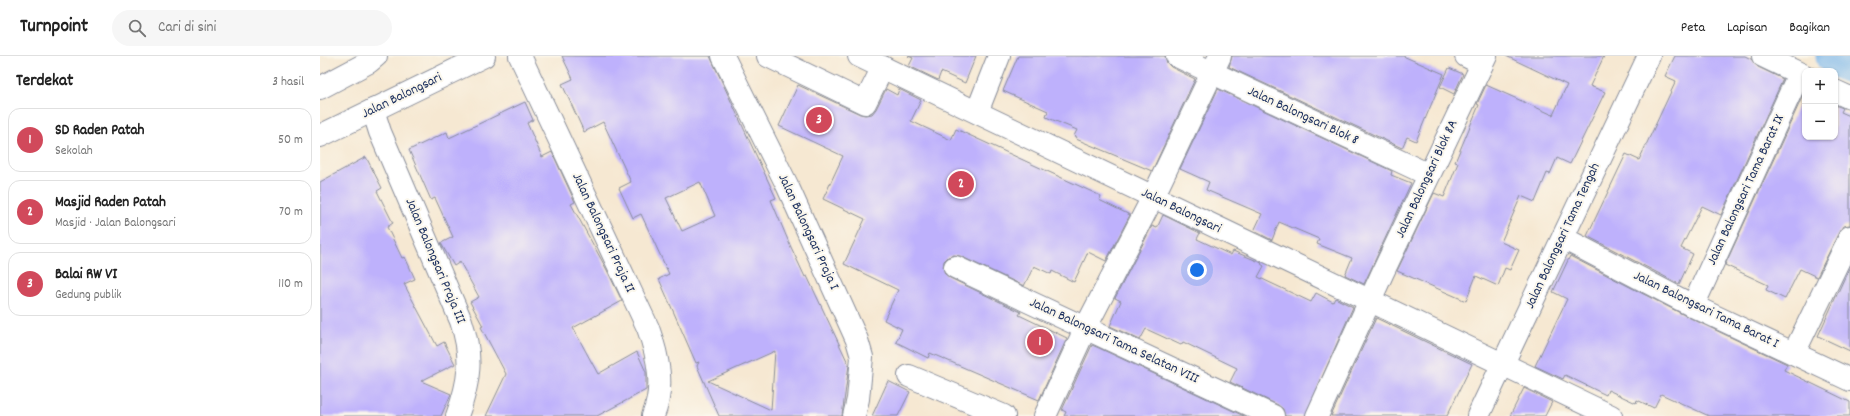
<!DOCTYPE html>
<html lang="id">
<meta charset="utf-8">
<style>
body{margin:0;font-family:Dekko,sans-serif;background:#f6f6f6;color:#222}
.controls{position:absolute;right:12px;top:12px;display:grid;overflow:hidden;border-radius:8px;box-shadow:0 1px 3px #0004}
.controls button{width:36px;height:36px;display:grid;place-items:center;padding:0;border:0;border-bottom:1px solid #e0e0e0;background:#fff;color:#222;font:20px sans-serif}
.you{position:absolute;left:877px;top:214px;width:14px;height:14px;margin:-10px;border:3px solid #fff;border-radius:50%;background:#1a73e8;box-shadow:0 0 0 6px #1a73e833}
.badge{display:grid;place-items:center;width:26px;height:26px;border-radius:50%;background:#d1495b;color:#fff;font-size:13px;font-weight:700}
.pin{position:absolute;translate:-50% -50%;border:2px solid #fff;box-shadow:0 1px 4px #0006}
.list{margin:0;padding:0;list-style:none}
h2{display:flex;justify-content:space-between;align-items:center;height:52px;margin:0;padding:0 16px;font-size:17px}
h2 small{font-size:13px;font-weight:400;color:#767676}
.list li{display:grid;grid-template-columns:26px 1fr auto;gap:12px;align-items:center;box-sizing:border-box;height:64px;margin:0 8px 8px;padding:0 8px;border:1px solid #e0e0e0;border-radius:12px}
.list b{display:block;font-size:15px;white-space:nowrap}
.list p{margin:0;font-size:13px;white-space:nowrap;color:#767676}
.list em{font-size:13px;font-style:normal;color:#767676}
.icon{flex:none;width:22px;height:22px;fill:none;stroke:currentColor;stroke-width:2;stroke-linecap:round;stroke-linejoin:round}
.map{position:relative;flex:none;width:1530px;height:360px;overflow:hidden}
header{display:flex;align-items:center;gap:24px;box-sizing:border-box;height:56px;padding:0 20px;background:#fff;border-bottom:1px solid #e0e0e0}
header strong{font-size:19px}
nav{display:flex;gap:22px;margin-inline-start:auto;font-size:14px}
.search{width:280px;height:36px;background:#f6f6f6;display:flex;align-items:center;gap:10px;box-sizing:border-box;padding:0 14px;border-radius:22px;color:#767676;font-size:15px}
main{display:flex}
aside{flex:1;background:#fff}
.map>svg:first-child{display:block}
</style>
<header>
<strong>Turnpoint</strong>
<div class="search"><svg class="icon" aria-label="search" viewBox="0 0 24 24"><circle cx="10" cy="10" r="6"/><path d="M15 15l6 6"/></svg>Cari di sini</div>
<nav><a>Peta</a><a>Lapisan</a><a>Bagikan</a></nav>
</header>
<main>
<aside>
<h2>Terdekat<small>3 hasil</small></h2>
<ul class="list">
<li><span class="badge">1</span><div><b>SD Raden Patah</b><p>Sekolah</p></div><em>50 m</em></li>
<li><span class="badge">2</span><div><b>Masjid Raden Patah</b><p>Masjid · Jalan Balongsari</p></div><em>70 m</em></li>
<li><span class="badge">3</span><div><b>Balai RW VI</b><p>Gedung publik</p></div><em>110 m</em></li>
</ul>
</aside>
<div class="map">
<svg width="1530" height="360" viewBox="0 0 1530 360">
<rect width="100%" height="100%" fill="#fbf7ec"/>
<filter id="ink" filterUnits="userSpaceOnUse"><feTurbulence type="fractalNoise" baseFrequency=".025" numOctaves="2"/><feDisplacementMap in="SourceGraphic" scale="8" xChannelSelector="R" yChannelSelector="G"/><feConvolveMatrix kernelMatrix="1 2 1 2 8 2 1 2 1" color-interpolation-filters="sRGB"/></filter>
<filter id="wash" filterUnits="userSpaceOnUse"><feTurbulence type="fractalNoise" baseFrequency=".012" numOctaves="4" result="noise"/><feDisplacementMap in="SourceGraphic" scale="16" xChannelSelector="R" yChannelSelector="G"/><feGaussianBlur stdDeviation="0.9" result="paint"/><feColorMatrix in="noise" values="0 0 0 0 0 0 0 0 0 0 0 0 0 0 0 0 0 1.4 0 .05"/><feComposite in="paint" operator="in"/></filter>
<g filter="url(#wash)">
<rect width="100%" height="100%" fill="#f6e8d2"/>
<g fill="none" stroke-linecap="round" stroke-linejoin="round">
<path stroke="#77b4e9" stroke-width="43" d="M 1517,0 L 1530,6"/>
</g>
<g id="blocks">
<g fill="#beb1fc" fill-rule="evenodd">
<path d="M 242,0 L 390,0 L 456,142 L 451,144 L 470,189 L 485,221 L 487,220 L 529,309 L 522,360 L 399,360 L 377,310 L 379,306 L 376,307 L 339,223 L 349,218 L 321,158 L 313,162 L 299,132 L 311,126 L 283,66 L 264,76 L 242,28 L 253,23 ZM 380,126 L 395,160 L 362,175 L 346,142 ZM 455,295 L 451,354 L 388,325 Z"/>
<path d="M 588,0 L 656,0 L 645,27 L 621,16 L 618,24 L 589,10 L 593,2 Z"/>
<path d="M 698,0 L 845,0 L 847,7 L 851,11 L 875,23 L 832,115 L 756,83 L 757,81 L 754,80 L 757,74 L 726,61 L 728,55 L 683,35 Z"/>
<path d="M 912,0 L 1083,0 L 1124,18 L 1096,85 L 1087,81 L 1082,92 L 909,11 Z"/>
<path d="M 1186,0 L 1284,0 L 1270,30 L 1285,36 L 1250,108 L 1237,102 L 1230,118 L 1227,117 L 1215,146 L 1201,140 L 1181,186 L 1199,194 L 1190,214 L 1185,212 L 1178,230 L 1156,220 L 1146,245 L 1077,215 L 1114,137 L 1124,141 L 1138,107 L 1135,106 L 1159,49 L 1157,48 L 1166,29 L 1233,59 L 1247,29 Z"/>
<path d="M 1355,0 L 1425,0 L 1431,3 L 1438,11 L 1463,23 L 1401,159 L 1382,150 L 1361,192 L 1373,198 L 1359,228 L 1267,180 L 1306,98 L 1319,104 L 1356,25 L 1345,20 Z"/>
<path d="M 1129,12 L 1143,18 L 1134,38 L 1120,31 Z"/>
<path d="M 478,29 L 540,58 L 545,59 L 552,58 L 556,53 L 566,33 L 577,39 L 579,33 L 601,44 L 591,65 L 631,84 L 636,73 L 781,140 L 779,144 L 810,159 L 786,205 L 768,196 L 754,226 L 732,215 L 731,218 L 714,210 L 704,230 L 640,200 L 634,199 L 628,201 L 624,205 L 623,212 L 625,218 L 630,222 L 701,256 L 699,259 L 747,282 L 719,344 L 610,297 L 608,302 L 576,286 L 582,273 L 564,264 L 578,234 L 524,208 L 545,163 L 503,143 L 523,100 L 459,70 Z"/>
<path d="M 898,33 L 1072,115 L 1071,119 L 1091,127 L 1044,228 L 1025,219 L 1032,202 L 997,188 L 999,183 L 959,166 L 952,184 L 934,175 L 942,158 L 886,134 L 889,126 L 860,113 Z"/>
<path d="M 1485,35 L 1485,81 L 1515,81 L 1515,49 L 1523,52 L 1521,56 L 1530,60 L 1530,169 L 1523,170 L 1519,176 L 1497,221 L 1480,213 L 1465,243 L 1446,234 L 1448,229 L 1405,209 Z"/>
<path d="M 205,46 L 213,64 L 207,67 L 222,101 L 232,96 L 255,146 L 251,148 L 287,214 L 302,245 L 253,272 L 278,318 L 317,296 L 326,316 L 326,334 L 277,360 L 166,360 L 186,318 L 161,271 L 163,270 L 150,246 L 159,241 L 140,206 L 134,210 L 122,189 L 121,187 L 133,181 L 115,142 L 111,144 L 89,94 L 127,76 L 129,82 Z"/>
<path d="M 46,101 L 62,132 L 57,135 L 73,167 L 67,171 L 82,202 L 85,201 L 95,223 L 84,228 L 117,290 L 124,286 L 135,308 L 101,325 L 131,338 L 121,360 L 0,360 L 0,126 Z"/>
<path d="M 843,159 L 880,177 L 877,183 L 911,199 L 913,195 L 942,207 L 941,208 L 944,210 L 938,221 L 991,246 L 996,237 L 1013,246 L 1015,242 L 1033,251 L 985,360 L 965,360 L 963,353 L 958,349 L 910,326 L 917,312 L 863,286 L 861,289 L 826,273 L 820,284 L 790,270 L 801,245 L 795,242 L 832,170 L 837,172 Z"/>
<path d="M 1250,200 L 1368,261 L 1467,308 L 1464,314 L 1530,346 L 1530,360 L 1389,360 L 1341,338 L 1334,352 L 1317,344 L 1316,347 L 1288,334 L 1286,339 L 1245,319 L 1243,323 L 1215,310 L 1247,243 L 1233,236 Z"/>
<path d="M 1530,210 L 1530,295 L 1498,280 Z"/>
<path d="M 1056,262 L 1152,308 L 1127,360 L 1011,360 Z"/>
<path d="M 772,289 L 779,292 L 924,360 L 744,360 L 746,356 L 742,354 Z"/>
<path d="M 568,325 L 590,336 L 578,360 L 552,360 Z"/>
<path d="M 1204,332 L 1232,346 L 1225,360 L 1190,360 Z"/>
</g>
</g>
</g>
<g filter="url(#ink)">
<use href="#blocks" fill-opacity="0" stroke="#888c98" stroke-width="1"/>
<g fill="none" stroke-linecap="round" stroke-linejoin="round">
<defs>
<g id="minor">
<path d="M 200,0 L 328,272 C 338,300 345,331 333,360"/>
<path d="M 403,0 L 467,129 L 537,284 L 542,301 L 538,343 L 534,360"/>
<path d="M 448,0 L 545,47 L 563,11"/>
<path d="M 539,0 L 1291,360"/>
<path d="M 857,0 L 1109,119"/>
<path d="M 1146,0 L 1162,8"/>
<path d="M 1443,0 L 1485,20"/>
<path d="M 0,32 L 49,6 L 56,0"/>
<path d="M 1515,35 L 1530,42"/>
<path d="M 53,54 L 60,76 L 141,265 C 153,301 150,325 137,360"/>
<path d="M 657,56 L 679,0"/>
<path d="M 0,80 L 164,0"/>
<path d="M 1243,182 L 1373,250 L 1530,324"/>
<path d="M 635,211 L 953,360"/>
<path d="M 1373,250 L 1479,18"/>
<path d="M 1474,297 L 1530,181"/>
<path d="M 589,320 L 684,360"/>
<path d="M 725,360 L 766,271 L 833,141 L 900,0"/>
<path d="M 997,360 L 1063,216 L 1166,0"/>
<path d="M 1158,360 L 1329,0"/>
</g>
</defs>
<use href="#minor" stroke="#888c98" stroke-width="24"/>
<use href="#minor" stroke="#fff" stroke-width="22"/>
</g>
</g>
<g text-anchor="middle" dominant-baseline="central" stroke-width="4" stroke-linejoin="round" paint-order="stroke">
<g font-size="14" fill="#1b2f5e" stroke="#fbf7ec">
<text transform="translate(82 40) rotate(-26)">Jalan Balongsari</text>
<text transform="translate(983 60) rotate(25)">Jalan Balongsari Blok 8</text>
<text transform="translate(1107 123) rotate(-65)">Jalan Balongsari Blok 8A</text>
<text transform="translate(1426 134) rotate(-65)">Jalan Balongsari Tama Barat IX</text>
<text transform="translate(861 155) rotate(26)">Jalan Balongsari</text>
<text transform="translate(488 176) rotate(65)">Jalan Balongsari Praja I</text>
<text transform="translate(283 177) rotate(65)">Jalan Balongsari Praja II</text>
<text transform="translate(1243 180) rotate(-65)">Jalan Balongsari Tama Tengah</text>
<text transform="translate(115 205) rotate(67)">Jalan Balongsari Praja III</text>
<text transform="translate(1386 254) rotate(26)">Jalan Balongsari Tama Barat I</text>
<text transform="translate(794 285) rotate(25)">Jalan Balongsari Tama Selatan VIII</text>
</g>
</g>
</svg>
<div class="controls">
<button>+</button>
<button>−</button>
</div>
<div class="you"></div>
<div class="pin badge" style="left:720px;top:286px">1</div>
<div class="pin badge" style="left:641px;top:128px">2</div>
<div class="pin badge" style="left:499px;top:64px">3</div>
</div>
</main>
